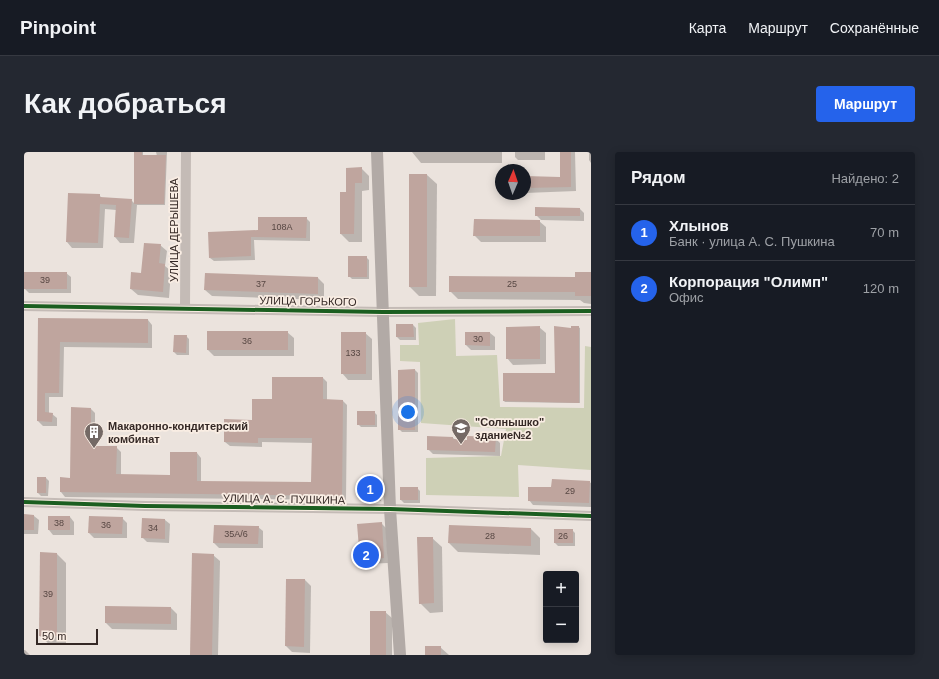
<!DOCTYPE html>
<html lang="ru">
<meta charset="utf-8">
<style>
body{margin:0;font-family:Helvetica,sans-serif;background:#242831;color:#f1f3f6}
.controls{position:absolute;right:12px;bottom:12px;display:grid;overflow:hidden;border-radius:4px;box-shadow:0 2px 10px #0003}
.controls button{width:36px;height:36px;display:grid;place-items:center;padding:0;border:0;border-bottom:1px solid #363941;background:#171b24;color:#f1f3f6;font:20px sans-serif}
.compass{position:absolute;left:471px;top:12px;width:36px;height:36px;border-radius:50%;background:#171b24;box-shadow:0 2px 10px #0003;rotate:2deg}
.scale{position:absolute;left:12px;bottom:10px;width:62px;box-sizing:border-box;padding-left:4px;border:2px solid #342825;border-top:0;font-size:11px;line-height:14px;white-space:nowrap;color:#342825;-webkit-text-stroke:3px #f9ede3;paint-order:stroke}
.you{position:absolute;left:384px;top:260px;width:14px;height:14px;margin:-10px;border:3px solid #fff;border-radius:50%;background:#1a73e8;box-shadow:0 0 0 6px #1a73e833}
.badge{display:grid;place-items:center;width:26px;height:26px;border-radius:50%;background:#2563eb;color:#fff;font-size:13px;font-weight:700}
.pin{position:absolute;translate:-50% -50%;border:2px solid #fff;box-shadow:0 1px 4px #0006}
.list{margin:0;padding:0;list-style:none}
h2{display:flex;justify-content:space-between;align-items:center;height:52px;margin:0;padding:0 16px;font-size:17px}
h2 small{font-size:13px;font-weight:400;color:#9ea1a6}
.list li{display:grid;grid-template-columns:26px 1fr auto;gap:12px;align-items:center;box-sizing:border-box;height:56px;padding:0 16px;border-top:1px solid #363941}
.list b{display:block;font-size:15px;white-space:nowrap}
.list p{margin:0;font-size:13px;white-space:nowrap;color:#9ea1a6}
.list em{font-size:13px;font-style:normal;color:#9ea1a6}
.map{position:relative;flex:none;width:567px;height:503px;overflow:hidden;border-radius:4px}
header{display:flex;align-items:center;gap:24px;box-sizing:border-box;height:56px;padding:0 20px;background:#171b24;border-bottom:1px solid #363941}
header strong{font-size:19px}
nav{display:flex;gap:22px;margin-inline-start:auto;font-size:14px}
.intro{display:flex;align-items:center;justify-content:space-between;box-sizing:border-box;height:96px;padding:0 24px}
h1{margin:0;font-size:28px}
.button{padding:10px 18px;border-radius:4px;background:#2563eb;color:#fff;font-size:14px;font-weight:700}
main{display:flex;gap:24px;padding:0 24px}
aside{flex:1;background:#171b24;border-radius:4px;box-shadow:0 2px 10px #0003}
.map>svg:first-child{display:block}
</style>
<header>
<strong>Pinpoint</strong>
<nav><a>Карта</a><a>Маршрут</a><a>Сохранённые</a></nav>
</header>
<div class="intro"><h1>Как добраться</h1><a class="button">Маршрут</a></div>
<main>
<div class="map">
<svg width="567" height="503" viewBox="0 0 567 503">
<rect width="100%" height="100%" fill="#ebe3dd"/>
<path fill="#ced0b6" d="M 431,167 L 432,204 L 473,203 L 476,255 L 560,256 L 561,194 L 567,195 L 567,318 L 494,313 L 495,345 L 402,343 L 402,306 L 477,304 L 482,277 L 397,271 L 396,210 L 376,209 L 376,193 L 395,193 L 394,171 Z"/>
<g fill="#0003">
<path d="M 111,0 L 119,0 L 119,4 L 133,4 L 132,0 L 143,0 L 141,53 L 113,53 L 110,91 L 96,91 L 91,85 L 92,58 L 81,57 L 79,96 L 48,96 L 43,90 L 75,43 L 78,46 L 107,48 L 111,52 Z"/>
<path d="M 388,0 L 478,0 L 478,11 L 397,11 Z"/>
<path d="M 491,0 L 521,0 L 521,8 L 494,8 L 491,5 Z"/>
<path d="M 537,0 L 551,0 L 552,39 L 501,41 L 501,25 L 537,26 Z"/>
<path d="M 565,0 L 567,0 L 567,11 L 565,8 Z"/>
<path d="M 337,16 L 345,24 L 345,38 L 338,39 L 338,90 L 325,90 L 317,82 L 323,41 Z"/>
<path d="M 386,23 L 403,23 L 413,32 L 412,144 L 395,144 L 386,135 Z"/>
<path d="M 556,57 L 560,61 L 560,69 L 517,68 L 512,63 Z"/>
<path d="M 282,66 L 286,70 L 286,89 L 230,88 L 231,108 L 190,109 L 186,106 L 235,79 Z"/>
<path d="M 515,69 L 522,75 L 522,90 L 457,90 L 450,83 Z"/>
<path d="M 136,93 L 143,99 L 141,114 L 147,119 L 145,146 L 114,143 L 107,137 L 118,122 Z"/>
<path d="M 342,105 L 345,108 L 345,127 L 328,127 L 325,124 Z"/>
<path d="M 42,121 L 47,125 L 47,141 L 5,141 L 1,137 Z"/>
<path d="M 567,121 L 567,152 L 560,151 L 556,148 L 434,147 L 426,139 L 552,126 Z"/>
<path d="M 294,126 L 300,132 L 300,148 L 188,144 L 181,138 Z"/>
<path d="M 15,167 L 124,168 L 128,173 L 128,196 L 40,195 L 39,245 L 25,245 L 25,261 L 28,262 L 33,266 L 33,274 L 19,274 L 14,269 Z"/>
<path d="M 373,173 L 389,173 L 392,176 L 392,188 L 376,188 L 373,185 Z"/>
<path d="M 515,175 L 522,181 L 522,212 L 489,213 L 483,206 Z"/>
<path d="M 554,175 L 556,176 L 556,251 L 481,250 L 480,249 L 532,222 L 548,177 Z"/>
<path d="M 263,180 L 270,186 L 270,204 L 190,204 L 184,198 Z"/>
<path d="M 341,181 L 348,187 L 348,228 L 324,228 L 318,221 Z"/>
<path d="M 466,181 L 471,185 L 471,198 L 447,198 L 442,193 Z"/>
<path d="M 162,184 L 165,187 L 165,203 L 153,203 L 150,200 Z"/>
<path d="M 391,218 L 394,221 L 394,280 L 378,280 L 375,277 Z"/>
<path d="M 299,226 L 303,230 L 303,249 L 319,249 L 323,253 L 322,348 L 41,345 L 37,340 L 47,327 L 67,257 L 71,261 L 71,295 L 92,295 L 97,300 L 97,323 L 147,324 L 173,301 L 177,306 L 177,330 L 288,331 L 289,291 L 238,290 L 238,295 L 206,294 L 201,290 L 229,269 L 249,248 Z"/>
<path d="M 350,260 L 353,263 L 353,275 L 337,275 L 334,272 Z"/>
<path d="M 404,285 L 429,286 L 432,288 L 444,289 L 471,286 L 476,291 L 476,304 L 409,302 L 404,297 Z"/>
<path d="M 14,326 L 22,326 L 25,329 L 24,344 L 17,344 L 14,341 Z"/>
<path d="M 354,329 L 357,332 L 357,349 L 341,349 L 338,346 Z"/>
<path d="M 565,330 L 567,331 L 567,355 L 509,353 L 505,348 L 528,336 Z"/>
<path d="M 377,336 L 393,336 L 396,339 L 396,351 L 380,351 L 377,348 Z"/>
<path d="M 0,363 L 10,364 L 15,368 L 14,382 L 0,382 Z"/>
<path d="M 46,365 L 50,370 L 50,383 L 29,383 L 25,378 Z"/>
<path d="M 98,366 L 103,371 L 103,386 L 70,386 L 65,381 Z"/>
<path d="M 119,367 L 141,368 L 146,372 L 145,391 L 123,390 L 118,385 Z"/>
<path d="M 357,371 L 362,376 L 364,411 L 341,412 L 337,407 Z"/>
<path d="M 234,375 L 239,379 L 239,396 L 195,396 L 190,391 Z"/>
<path d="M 507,377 L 516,386 L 516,403 L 434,400 L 425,391 Z"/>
<path d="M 548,378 L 551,381 L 551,394 L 534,394 L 531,391 Z"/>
<path d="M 408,386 L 418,395 L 419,460 L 406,461 L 396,451 Z"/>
<path d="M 33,402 L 42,411 L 42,493 L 26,493 L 16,484 Z"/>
<path d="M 189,403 L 196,409 L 194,503 L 167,503 Z"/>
<path d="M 281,428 L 287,434 L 286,501 L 268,500 L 262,494 Z"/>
<path d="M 82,455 L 147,456 L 153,462 L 153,478 L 88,477 L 82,471 Z"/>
<path d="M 361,460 L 368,466 L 368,503 L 347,503 Z"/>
<path d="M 416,495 L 425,503 L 402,503 Z"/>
<path d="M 0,498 L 1,498 L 6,503 L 0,503 Z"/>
</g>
<g fill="#bfa59e">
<path d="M 110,0 L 118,0 L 118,3 L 142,3 L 140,52 L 110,52 Z"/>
<path d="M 536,0 L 547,0 L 547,35 L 501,36 L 501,24 L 536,25 Z"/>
<path d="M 338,15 L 338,31 L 331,31 L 330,82 L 316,82 L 316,40 L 322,40 L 322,16 Z"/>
<rect x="385" y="22" width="18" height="113"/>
<path d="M 44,41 L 76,42 L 76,45 L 108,47 L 105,86 L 90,85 L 92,53 L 76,52 L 74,91 L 42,90 Z"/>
<path d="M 511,55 L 556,56 L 556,64 L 511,64 Z"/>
<path d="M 234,65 L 283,65 L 282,86 L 227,85 L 227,104 L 185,106 L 184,80 L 234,78 Z"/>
<path d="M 450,67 L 516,68 L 516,84 L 449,84 Z"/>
<path d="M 120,91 L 137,92 L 135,111 L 141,112 L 139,140 L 106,137 L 107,120 L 117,121 Z"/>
<rect x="324" y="104" width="19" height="21"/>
<rect x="0" y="120" width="43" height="17"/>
<path d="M 551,120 L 567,120 L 567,144 L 551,144 L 551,140 L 425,140 L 425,124 L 551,125 Z"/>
<path d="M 181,121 L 294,125 L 294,142 L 180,138 Z"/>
<path d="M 14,166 L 124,167 L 124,191 L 36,190 L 35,241 L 21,241 L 21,260 L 29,261 L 28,270 L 13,269 Z"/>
<path d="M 372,172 L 389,172 L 390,185 L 372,185 Z"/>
<path d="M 516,174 L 516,207 L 482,207 L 482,175 Z"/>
<path d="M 530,174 L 547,176 L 547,174 L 555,174 L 555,251 L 479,249 L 479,221 L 531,221 Z"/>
<rect x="183" y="179" width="81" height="19"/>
<rect x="317" y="180" width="25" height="42"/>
<path d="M 441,180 L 466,180 L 466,194 L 441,193 Z"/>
<path d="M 150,183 L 163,183 L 162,201 L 149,200 Z"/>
<path d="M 391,217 L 391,278 L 374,278 L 374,218 Z"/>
<path d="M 248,225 L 299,225 L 299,247 L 319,248 L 318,344 L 36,340 L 36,325 L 46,326 L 47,255 L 67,256 L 67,294 L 93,294 L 92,322 L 146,323 L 146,300 L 173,300 L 173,329 L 287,330 L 288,286 L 234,286 L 234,291 L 200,290 L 200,267 L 228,268 L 228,247 L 248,247 Z"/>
<rect x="333" y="259" width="18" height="14"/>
<path d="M 403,284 L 429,285 L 429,287 L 443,288 L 443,284 L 472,285 L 471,300 L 403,298 Z"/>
<rect x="13" y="325" width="9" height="16"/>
<path d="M 528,327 L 566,329 L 565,351 L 504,349 L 504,335 L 527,335 Z"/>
<rect x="337" y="328" width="17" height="18"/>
<rect x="376" y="335" width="18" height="13"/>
<path d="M 0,362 L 10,363 L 10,378 L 0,378 Z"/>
<rect x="24" y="364" width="22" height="14"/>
<path d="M 65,364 L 99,365 L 98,382 L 64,381 Z"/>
<path d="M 118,366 L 141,367 L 141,387 L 117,386 Z"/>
<path d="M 358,370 L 360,406 L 336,408 L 333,372 Z"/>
<path d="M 190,373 L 235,374 L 234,392 L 189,391 Z"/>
<path d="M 425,373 L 507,376 L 507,394 L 424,391 Z"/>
<rect x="530" y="377" width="19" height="14"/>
<path d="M 393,385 L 409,385 L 410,451 L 395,452 Z"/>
<path d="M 16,400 L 33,401 L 33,484 L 15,484 Z"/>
<path d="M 168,401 L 190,402 L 188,503 L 166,503 Z"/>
<path d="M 262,427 L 281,427 L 280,495 L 261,494 Z"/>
<path d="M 81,454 L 147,455 L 147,472 L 81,471 Z"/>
<rect x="346" y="459" width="16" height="44"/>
<rect x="401" y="494" width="16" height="9"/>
</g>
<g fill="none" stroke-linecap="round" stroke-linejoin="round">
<g stroke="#c4bbb6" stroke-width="10">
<path d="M 0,154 L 359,160 L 567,159"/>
<path d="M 161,156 L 162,0"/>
<path d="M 0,350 L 121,354 L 366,357 L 567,364"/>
</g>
<path stroke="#b2aaa6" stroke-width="12" d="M 353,0 L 366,357 L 376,503"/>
<defs>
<g id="cycleway">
<path d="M 0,154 L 359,160 L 567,159"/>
<path d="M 0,350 L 121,354 L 366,357 L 567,364"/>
</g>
</defs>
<use href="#cycleway" stroke="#f9ede3" stroke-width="6"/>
<use href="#cycleway" stroke="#1b5e20" stroke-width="4"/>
</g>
<defs>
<symbol id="school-pin" viewBox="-11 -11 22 30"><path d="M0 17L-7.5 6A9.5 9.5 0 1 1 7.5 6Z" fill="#746965" stroke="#f9ede3"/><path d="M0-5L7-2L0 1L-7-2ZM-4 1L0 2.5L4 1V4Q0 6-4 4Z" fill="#fff"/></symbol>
<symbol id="building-pin" viewBox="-11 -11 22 30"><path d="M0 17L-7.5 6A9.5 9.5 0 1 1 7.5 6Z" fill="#746965" stroke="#f9ede3"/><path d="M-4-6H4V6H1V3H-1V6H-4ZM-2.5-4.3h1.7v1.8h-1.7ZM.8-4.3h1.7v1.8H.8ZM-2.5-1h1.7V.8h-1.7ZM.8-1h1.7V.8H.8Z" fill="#fff"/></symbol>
</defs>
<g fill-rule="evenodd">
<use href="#school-pin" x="426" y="265" width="22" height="30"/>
<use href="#building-pin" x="59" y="269" width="22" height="30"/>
</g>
<g text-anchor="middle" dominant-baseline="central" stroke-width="3.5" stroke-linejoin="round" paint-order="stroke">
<g font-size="9" fill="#574743">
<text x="258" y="75">108А</text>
<text x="21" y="128">39</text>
<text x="237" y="132">37</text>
<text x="488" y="132">25</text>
<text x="454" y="187">30</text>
<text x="223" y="189">36</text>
<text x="329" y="201">133</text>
<text x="546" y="339">29</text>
<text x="35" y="371">38</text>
<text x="82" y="373">36</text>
<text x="129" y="376">34</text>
<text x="212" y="382">35А/6</text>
<text x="466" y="384">28</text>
<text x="539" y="384">26</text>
<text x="24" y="442">39</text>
</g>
<g font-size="11" fill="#342825" stroke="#f9ede3">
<text transform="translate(150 78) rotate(-90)">УЛИЦА ДЕРЫШЕВА</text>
<text transform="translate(284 149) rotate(1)">УЛИЦА ГОРЬКОГО</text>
<text transform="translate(260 347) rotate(1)">УЛИЦА А. С. ПУШКИНА</text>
</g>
<g font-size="11" font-weight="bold" fill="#342825" stroke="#f9ede3" text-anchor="start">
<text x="451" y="270">"Солнышко"<tspan x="451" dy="13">здание№2</tspan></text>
<text x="84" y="274">Макаронно-кондитерский<tspan x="84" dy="13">комбинат</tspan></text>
</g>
</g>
</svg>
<div class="controls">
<button>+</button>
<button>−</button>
</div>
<svg class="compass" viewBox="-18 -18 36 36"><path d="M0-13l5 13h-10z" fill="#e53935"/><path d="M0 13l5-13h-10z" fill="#9ea1a6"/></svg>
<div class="scale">50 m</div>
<div class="you"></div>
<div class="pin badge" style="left:346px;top:337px">1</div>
<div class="pin badge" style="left:342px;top:403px">2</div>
</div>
<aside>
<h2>Рядом<small>Найдено: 2</small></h2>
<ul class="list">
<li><span class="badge">1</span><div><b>Хлынов</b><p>Банк · улица А. С. Пушкина</p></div><em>70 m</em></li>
<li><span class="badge">2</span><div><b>Корпорация &quot;Олимп&quot;</b><p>Офис</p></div><em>120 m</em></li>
</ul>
</aside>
</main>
